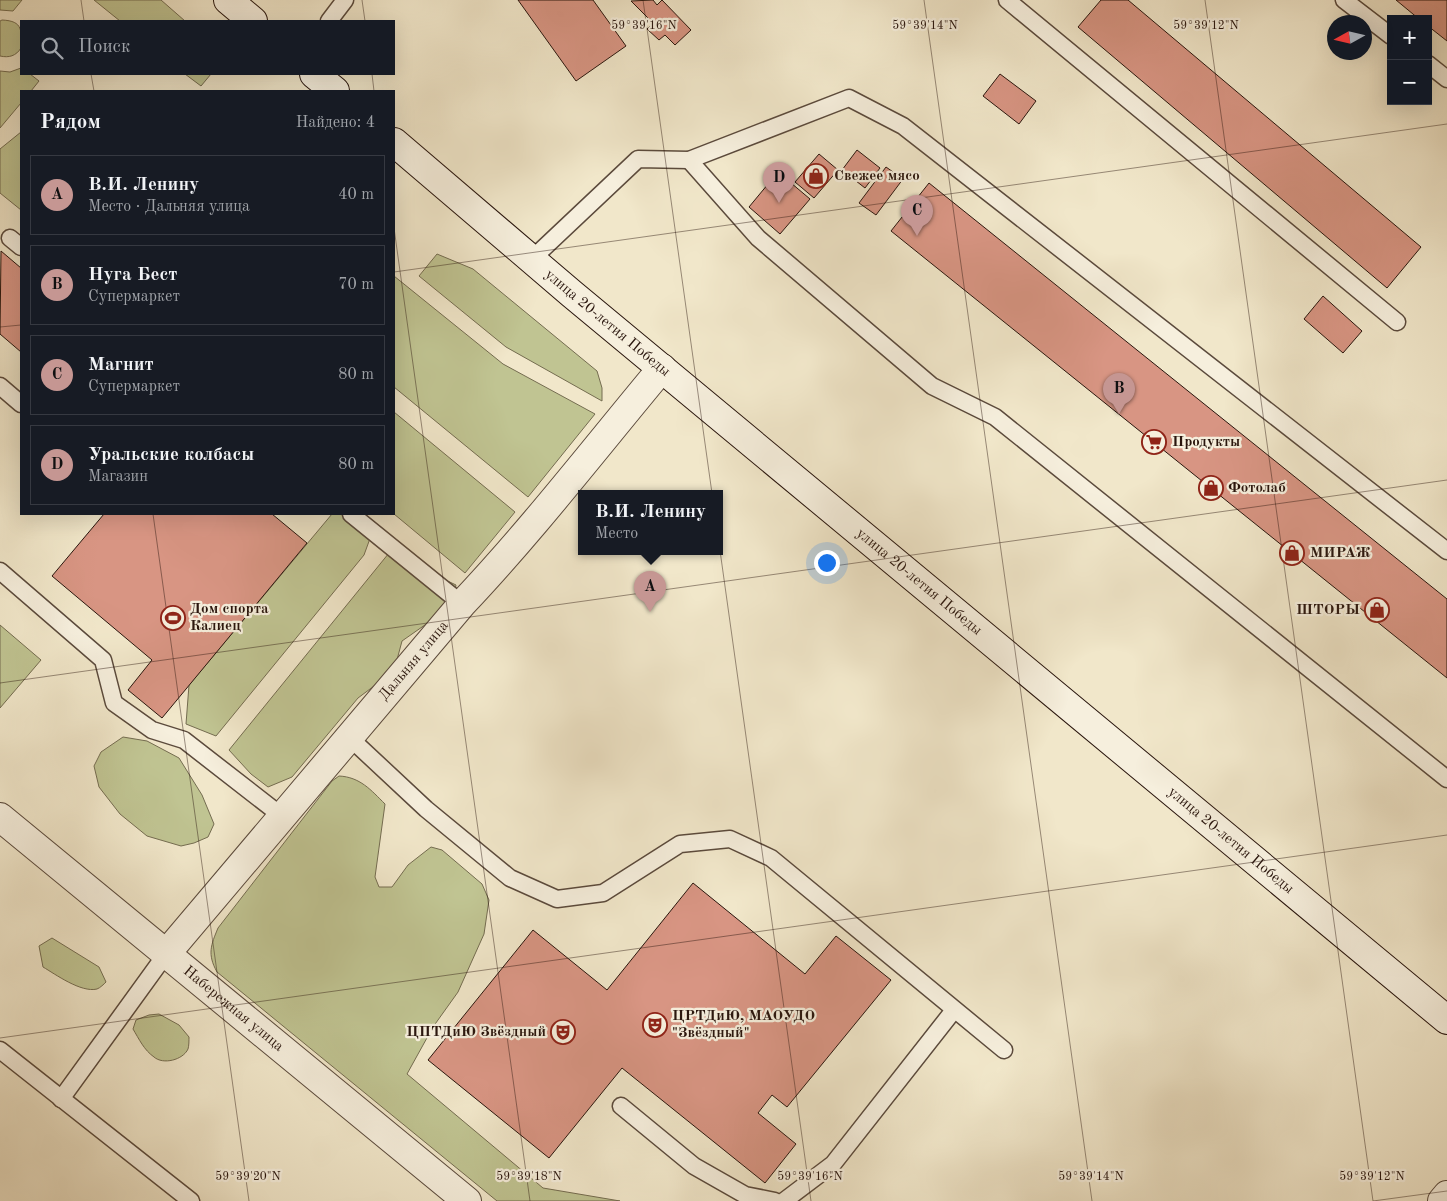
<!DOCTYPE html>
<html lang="ru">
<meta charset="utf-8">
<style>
body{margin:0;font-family:"Old Standard TT",serif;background:#242831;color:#f1f3f6}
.controls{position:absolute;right:15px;top:15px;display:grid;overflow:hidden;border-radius:0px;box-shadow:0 5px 20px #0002}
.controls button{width:45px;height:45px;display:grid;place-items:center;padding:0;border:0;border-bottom:1px solid #363941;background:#171b24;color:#f1f3f6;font:25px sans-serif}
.compass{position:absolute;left:1327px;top:15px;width:45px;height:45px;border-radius:50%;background:#171b24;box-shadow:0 5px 20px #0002;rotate:262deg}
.you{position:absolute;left:826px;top:562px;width:18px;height:18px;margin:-12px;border:4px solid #fff;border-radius:50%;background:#1a73e8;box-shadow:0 0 0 8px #1a73e833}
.badge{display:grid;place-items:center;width:32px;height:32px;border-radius:50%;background:#c59692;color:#111;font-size:16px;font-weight:700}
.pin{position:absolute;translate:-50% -41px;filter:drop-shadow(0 1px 2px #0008)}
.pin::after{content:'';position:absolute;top:26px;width:18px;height:15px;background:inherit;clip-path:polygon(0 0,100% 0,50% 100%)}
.popup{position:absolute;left:578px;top:490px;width:145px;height:65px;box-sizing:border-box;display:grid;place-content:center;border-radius:0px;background:#171b24;filter:drop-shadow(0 1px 4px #0005);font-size:16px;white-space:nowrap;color:#9ea1a6}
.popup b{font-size:19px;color:#f1f3f6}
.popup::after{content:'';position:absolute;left:50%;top:100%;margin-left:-10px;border:10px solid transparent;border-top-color:#171b24}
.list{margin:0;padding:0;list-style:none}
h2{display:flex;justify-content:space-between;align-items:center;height:65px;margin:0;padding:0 20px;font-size:21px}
h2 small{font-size:16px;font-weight:400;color:#9ea1a6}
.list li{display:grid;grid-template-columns:32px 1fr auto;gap:15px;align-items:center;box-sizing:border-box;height:80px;margin:0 10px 10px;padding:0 10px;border:1px solid #363941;border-radius:0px}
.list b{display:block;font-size:19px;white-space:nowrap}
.list p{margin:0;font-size:16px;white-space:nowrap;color:#9ea1a6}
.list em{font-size:16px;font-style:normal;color:#9ea1a6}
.icon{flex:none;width:28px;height:28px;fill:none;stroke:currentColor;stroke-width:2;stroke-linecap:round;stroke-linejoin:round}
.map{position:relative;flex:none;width:1447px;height:1201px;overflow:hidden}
.search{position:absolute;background:#171b24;box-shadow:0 5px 20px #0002;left:20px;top:20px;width:375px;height:55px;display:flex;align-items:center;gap:12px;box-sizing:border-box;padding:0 18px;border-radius:0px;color:#9ea1a6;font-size:19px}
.panel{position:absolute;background:#171b24;box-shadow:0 5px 20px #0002;left:20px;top:90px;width:375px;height:425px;border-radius:0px}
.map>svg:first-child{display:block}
</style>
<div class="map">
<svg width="1447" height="1201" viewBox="0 0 1447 1201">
<rect width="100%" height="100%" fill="#f1e7ca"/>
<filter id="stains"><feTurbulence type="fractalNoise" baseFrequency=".004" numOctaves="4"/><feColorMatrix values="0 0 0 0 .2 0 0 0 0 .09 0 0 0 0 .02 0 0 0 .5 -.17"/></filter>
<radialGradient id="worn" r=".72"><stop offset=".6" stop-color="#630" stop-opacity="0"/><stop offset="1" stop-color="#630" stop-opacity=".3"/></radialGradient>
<g fill="#c0c492" stroke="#746c50">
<path d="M 0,0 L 22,0 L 13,11 L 0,10 Z"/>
<path d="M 94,0 L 161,0 L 185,21 L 120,21 Z"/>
<path d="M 2,20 C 24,21 21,31 21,48 C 16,56 9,58 0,56 L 0,21 Z"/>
<path d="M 21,68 L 21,74 L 30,74 L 39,81 L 31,91 L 21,91 L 21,103 L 0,128 L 0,71 L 10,72 Z"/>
<path d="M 185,74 L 211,74 L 201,86 Z"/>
<path d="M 21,132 L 21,210 L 0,193 L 0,149 Z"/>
<path d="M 437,254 L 473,269 L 597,371 L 602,388 L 602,401 L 506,347 L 419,276 Z"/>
<path d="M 394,276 L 503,364 L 595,414 L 528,497 L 394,387 Z"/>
<path d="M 394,412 L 515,512 L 465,573 L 394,514 Z"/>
<path d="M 332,514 L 347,514 L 372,533 L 364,555 L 216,736 L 186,724 L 189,685 Z"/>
<path d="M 389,553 L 456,585 L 452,606 L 402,641 L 394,671 L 358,698 L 292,777 L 268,787 L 251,774 L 229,750 Z"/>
<path d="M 0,625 L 41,660 L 0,708 Z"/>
<path d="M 123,737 L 147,741 L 179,758 L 202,795 L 214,824 L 208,837 L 194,843 L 181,846 L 147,836 L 120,814 L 99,787 L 94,766 L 101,752 Z"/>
<path d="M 339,776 C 360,777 371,790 385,804 L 375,877 L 379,887 L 392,887 L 408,865 L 431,847 L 442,850 L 482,884 L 489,900 L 484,934 L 458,992 L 433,1027 L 407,1074 L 543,1188 L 620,1201 L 497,1201 L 217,972 C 207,954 211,945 218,928 L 332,781 Z"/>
<path d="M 52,938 L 99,967 L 106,982 C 104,984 100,988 97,989 C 81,993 55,974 43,967 L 39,946 Z"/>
<path d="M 159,1014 L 179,1025 L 189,1037 C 189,1040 189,1046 188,1049 C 183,1060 163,1065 154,1057 C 144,1050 139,1039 133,1029 L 136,1020 L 149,1015 Z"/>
</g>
<g fill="#d89583" stroke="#29150d">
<path d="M 518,0 L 593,0 L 626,46 L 576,81 Z"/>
<path d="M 653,0 L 657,5 L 662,0 L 691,30 L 675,45 L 665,35 L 659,40 L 647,29 L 653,23 L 631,1 Z"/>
<path d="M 1101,0 L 1128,0 L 1421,247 L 1387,288 L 1078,27 Z"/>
<path d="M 1396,0 L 1447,0 L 1447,41 L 1428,26 L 1428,19 L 1419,19 Z"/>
<path d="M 1000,74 L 1036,101 L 1019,124 L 983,96 Z"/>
<path d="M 857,150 L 880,168 L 865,188 L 842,170 Z"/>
<path d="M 819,154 L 838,170 L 814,198 L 795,182 Z"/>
<path d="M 886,167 L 903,179 L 876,215 L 859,203 Z"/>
<path d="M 778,172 L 810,199 L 780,234 L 749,207 Z"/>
<path d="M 929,183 L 1447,599 L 1447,678 L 891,231 Z"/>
<path d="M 1,251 L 21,268 L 21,352 L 0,334 Z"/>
<path d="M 1323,296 L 1362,331 L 1343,353 L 1304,319 Z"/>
<path d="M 104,514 L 272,514 L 307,543 L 162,718 L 128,690 L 152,660 L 52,576 Z"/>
<path d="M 693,883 L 805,974 L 836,936 L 891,980 L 787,1107 L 772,1095 L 758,1113 L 796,1144 L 765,1183 L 622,1068 L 549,1158 L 428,1060 L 533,930 L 607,990 Z"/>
</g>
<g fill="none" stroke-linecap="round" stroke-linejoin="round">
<defs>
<g id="lane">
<path d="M 1007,0 L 1397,322"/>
<path d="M 1344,0 L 1391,36"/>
<path d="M 329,21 L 345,0"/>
<path d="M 1428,64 L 1447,79"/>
<path d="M 689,160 L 758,238 L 932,386 L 995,417 L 1447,779"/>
<path d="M 10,238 L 21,247"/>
<path d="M 532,259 L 638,159 L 689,160 L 849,98 L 903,126 L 1447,551"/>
<path d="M 0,386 L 21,404"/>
<path d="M 351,514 L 462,604"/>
<path d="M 0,571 L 103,660 L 114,703 L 152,730 L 184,740 L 283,817"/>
<path d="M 350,738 L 426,809 L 510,878 L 557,899 L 603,893 L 680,844 L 730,839 L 771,858 L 1004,1050"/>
<path d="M 0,1050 L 191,1201"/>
<path d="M 61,1099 L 166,954"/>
<path d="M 621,1106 L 694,1166 L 745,1195 L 775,1201"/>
<path d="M 784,1201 L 833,1164 L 954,1010"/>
</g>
<g id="street">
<path id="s1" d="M 0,817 L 467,1201"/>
<path id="s2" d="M 166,954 L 462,604 C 533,529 596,447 662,368"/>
<path d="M 1442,1201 L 1447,1195"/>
</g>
<g id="secondary">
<path d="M 228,0 L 253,21"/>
<path d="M 314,74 L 335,91"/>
<path id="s3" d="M 394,142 L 572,294 L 1447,1020"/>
</g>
</defs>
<use href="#lane" stroke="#5b4a3c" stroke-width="19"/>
<use href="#street" stroke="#5b4a3c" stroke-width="30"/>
<use href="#secondary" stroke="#29150d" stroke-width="30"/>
<use href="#lane" stroke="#f6efdd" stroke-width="16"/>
<use href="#street" stroke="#f6efdd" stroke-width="28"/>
<use href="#secondary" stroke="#f6efdd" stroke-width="28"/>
</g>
<path fill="none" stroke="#29150d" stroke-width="1" stroke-opacity="0.45" d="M 81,0 L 84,21M 362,0 L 365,21M 643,0 L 811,1201M 924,0 L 1092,1201M 1205,0 L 1373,1201M 91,74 L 94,91M 372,74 L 374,91M 394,228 L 530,1201M 394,272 L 1447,124M 0,327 L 21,325M 153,514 L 249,1201M 0,683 L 1447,480M 0,1038 L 1447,835M 1373,1201 L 1447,1191"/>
<defs>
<symbol id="shop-ring" viewBox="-11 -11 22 22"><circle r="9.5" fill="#f6efdd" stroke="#8f2418" stroke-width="1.5"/><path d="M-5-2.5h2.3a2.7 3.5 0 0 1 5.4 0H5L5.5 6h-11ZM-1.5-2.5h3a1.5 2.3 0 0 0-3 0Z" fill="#8f2418"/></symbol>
<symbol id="supermarket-ring" viewBox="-11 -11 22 22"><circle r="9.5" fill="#f6efdd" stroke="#8f2418" stroke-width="1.5"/><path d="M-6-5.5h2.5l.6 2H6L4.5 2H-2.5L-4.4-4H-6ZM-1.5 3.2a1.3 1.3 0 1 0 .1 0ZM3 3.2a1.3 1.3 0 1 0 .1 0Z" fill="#8f2418"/></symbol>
<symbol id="stadium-ring" viewBox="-11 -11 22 22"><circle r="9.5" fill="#f6efdd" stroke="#8f2418" stroke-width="1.5"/><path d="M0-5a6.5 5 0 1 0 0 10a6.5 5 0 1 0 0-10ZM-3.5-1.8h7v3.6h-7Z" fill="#8f2418"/></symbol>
<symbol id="theatre-ring" viewBox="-11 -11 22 22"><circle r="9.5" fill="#f6efdd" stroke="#8f2418" stroke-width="1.5"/><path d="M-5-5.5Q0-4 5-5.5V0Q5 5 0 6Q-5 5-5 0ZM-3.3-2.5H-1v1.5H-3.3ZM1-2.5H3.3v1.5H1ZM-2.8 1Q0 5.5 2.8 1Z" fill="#8f2418"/></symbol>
</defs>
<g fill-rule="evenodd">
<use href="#shop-ring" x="802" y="162" width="28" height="28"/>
<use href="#supermarket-ring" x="1140" y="428" width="28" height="28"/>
<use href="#shop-ring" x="1197" y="474" width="28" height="28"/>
<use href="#shop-ring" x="1278" y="539" width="28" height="28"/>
<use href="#shop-ring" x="1363" y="596" width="28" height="28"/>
<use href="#stadium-ring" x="159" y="604" width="28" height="28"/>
<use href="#theatre-ring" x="641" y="1011" width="28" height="28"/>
<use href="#theatre-ring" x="549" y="1018" width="28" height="28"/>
</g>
<g text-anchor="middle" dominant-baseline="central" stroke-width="4.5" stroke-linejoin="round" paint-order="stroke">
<g font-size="15" font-weight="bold" fill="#29150d" stroke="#f6efdd" text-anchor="start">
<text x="834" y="176">Свежее мясо</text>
<text x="1172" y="442">Продукты</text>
<text x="1228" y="488">Фотолаб</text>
<text x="1310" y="553">МИРАЖ</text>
<text x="190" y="609">Дом спорта<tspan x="190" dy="17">Калиец</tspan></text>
<text x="1360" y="610" text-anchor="end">ШТОРЫ</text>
<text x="672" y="1016">ЦРТДиЮ, МАОУДО<tspan x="672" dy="17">"Звёздный"</tspan></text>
<text x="546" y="1032" text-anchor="end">ЦПТДиЮ Звёздный</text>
</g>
<g font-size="15" fill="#29150d" stroke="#f6efdd">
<text stroke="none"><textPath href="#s3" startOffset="280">улица 20-летия Победы</textPath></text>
<text stroke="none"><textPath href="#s3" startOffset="685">улица 20-летия Победы</textPath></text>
<text stroke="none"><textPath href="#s2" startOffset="384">Дальняя улица</textPath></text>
<text stroke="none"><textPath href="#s3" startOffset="1090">улица 20-летия Победы</textPath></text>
<text stroke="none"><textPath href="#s1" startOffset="302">Набережная улица</textPath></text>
</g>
</g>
<g font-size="12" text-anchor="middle" fill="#29150d" stroke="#f6efdd" stroke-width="4.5" stroke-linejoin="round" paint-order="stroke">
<text x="644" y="29">59°39'16"N</text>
<text x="925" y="29">59°39'14"N</text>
<text x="1206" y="29">59°39'12"N</text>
<text x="248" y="1180">59°39'20"N</text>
<text x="529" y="1180">59°39'18"N</text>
<text x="810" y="1180">59°39'16"N</text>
<text x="1091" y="1180">59°39'14"N</text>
<text x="1372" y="1180">59°39'12"N</text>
</g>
<rect width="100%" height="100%" filter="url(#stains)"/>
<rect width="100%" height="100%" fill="url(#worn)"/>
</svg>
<div class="controls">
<button>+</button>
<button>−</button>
</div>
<svg class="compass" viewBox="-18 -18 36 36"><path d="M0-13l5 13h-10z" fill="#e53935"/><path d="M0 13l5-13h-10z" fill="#9ea1a6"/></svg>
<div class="you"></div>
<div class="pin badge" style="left:650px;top:612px">A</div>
<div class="popup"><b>В.И. Ленину</b>Место</div>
<div class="pin badge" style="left:1119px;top:414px">B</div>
<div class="pin badge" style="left:917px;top:236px">C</div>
<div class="pin badge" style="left:779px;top:203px">D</div>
<div class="search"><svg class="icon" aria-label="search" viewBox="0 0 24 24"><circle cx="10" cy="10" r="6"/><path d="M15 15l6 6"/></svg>Поиск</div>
<section class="panel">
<h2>Рядом<small>Найдено: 4</small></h2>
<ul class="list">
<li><span class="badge">A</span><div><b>В.И. Ленину</b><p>Место · Дальняя улица</p></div><em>40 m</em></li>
<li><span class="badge">B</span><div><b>Нуга Бест</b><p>Супермаркет</p></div><em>70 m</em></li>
<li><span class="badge">C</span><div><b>Магнит</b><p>Супермаркет</p></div><em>80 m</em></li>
<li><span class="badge">D</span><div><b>Уральские колбасы</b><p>Магазин</p></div><em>80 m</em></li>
</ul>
</section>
</div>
